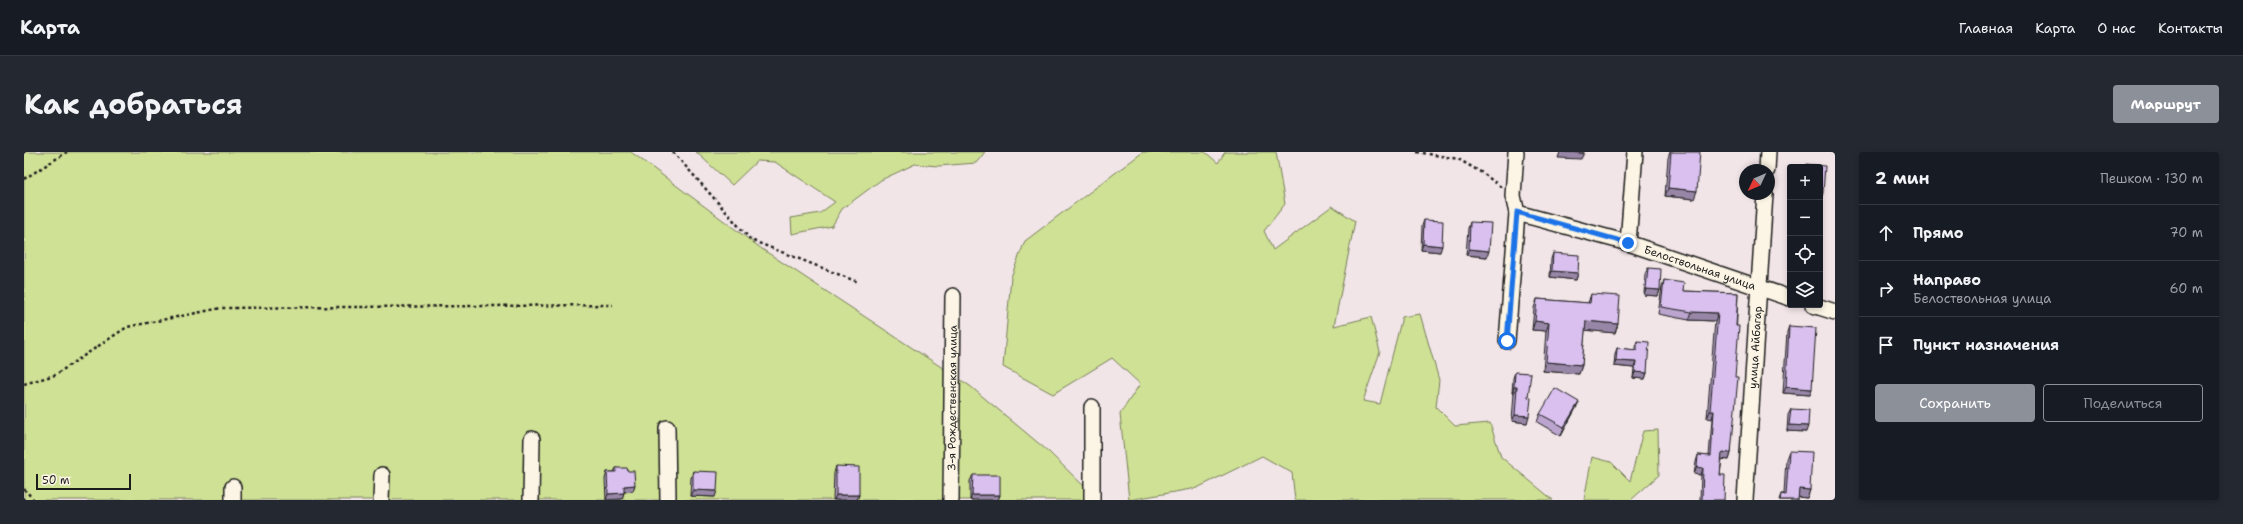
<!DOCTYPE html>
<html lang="ru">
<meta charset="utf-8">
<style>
body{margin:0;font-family:"Shantell Sans",sans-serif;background:#242831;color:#f1f3f6}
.controls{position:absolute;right:12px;top:12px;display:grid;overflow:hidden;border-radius:4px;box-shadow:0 2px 6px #0003}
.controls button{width:36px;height:36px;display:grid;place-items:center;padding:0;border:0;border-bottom:1px solid #363941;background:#171b24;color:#f1f3f6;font:20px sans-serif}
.compass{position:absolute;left:1715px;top:12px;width:36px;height:36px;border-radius:50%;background:#171b24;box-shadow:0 2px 6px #0003;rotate:226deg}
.scale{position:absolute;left:12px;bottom:10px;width:95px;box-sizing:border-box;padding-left:4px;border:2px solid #1c1c1c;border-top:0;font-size:11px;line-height:14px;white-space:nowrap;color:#1c1c1c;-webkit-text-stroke:3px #fcf5e5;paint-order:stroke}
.stop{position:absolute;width:12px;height:12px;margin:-9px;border:3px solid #1a73e8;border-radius:50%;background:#fff}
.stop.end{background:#1a73e8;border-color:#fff;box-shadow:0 1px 4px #0008}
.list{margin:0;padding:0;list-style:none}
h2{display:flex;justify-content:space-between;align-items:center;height:52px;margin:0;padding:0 16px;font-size:17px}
h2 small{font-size:13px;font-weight:400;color:#9ea1a6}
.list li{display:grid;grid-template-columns:26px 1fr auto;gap:12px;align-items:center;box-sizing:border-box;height:56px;padding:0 16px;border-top:1px solid #363941}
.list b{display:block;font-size:15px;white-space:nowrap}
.list p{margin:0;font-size:13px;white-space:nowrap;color:#9ea1a6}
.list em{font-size:13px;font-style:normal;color:#9ea1a6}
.actions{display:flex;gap:8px;padding:12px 16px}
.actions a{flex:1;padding:9px 0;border:1px solid #8c9099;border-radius:4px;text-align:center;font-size:14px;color:#8c9099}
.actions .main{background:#8c9099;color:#fff}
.icon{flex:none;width:22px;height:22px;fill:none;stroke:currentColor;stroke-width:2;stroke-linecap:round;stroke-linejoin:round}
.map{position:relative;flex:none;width:1811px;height:348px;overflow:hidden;border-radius:4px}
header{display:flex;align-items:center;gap:24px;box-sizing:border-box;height:56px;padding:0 20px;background:#171b24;border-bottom:1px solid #363941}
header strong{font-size:19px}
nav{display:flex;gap:22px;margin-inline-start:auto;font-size:14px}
.intro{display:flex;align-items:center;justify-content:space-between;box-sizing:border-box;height:96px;padding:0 24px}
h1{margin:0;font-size:28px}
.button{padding:10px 18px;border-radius:4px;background:#8c9099;color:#fff;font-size:14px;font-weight:700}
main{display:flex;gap:24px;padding:0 24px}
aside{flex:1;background:#171b24;border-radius:4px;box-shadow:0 2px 6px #0003}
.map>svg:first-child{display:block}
</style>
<header>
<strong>Карта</strong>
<nav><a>Главная</a><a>Карта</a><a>О нас</a><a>Контакты</a></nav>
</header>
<div class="intro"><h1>Как добраться</h1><a class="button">Маршрут</a></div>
<main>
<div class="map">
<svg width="1811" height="348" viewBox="0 0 1811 348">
<rect width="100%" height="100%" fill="#f2e5e8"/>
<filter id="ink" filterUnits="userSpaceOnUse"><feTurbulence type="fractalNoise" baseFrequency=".025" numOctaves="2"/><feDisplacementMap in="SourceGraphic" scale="8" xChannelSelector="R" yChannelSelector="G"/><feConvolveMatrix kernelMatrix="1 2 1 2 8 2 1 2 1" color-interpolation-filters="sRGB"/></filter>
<g filter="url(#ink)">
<g fill="#cfe195" stroke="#767e58">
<path d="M 0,0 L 607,0 L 738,97 L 946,234 L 1025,300 L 1074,348 L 0,348 Z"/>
<path d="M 672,0 L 961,0 L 952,11 L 914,14 L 891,12 L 857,28 L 818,57 L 808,74 L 768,82 L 767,66 L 796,61 L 811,50 L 751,10 L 733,9 L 708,33 Z"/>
<path d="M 1119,0 L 1181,0 L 1194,11 L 1201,0 L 1252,0 L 1261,52 L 1240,79 L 1249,98 L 1308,54 L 1331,69 L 1310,174 L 1347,165 L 1356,200 L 1339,249 L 1356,252 L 1378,165 L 1396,162 L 1415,228 L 1412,255 L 1431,274 L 1466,271 L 1477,305 L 1529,348 L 1271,348 L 1268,321 L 1238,304 L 1173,336 L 1105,348 L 1096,262 L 1116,232 L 1088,206 L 1029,242 L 979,215 L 987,125 L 1001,89 Z"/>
<path d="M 1634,278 L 1635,323 L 1607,348 L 1560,348 L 1568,305 L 1587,310 L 1606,329 L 1619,279 Z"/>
</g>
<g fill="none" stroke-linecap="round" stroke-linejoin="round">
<defs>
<g id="street">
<path d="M 1743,18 L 1744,0"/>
<path id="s1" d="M 1493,61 L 1604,91 L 1766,146"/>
<path d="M 1604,91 L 1611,0"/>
<path d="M 1789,153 L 1811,160"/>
<path d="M 1483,189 L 1493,61 L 1489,44 L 1492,0"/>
<path d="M 643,276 L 644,348"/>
<path d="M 209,335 L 209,348"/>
<path d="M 357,348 L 358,323"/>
<path d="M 507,348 L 508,287"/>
<path id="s2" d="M 927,348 L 929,144"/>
<path d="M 1068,348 L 1068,255"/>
<path id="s3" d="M 1721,348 L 1741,42"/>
</g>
</defs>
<use href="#street" stroke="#1c1c1c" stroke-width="18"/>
<g stroke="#1c1c1c" stroke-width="2.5" stroke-dasharray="3 3" stroke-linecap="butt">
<path d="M 649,0 L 727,88 L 834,130"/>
<path d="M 1393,0 L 1434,7 L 1460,22 L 1477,35"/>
<path d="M 0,27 L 43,0"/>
<path d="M 0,232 L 31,223 L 103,175 L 197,156 L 589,153"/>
<path d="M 0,337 L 10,348"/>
</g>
<use href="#street" stroke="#fcf5e5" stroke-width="15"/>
</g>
<g fill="#bba5ce" stroke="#1c1c1c">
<path d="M 1646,0 L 1647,0 L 1670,47 L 1641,44 L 1644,6 Z"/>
<path d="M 1400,68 L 1416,100 L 1397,98 L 1398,74 Z"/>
<path d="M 1446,70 L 1463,105 L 1442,103 L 1444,76 Z"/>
<path d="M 1529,101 L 1554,121 L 1552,128 L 1526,125 L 1527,107 Z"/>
<path d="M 1624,116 L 1636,138 L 1634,144 L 1620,143 L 1621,122 Z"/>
<path d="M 1640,128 L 1659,139 L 1714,141 L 1707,301 L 1705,308 L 1698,307 L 1696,323 L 1700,348 L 1676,348 L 1677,323 L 1670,322 L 1672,310 L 1674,303 L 1685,304 L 1688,267 L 1683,266 L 1691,169 L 1665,168 L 1634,162 L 1638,135 Z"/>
<path d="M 1567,142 L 1594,172 L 1591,181 L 1561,178 L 1558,213 L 1555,222 L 1519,219 L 1522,179 L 1508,178 L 1510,156 L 1513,147 L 1564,151 Z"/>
<path d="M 1765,174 L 1786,243 L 1759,241 L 1763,180 Z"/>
<path d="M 1613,189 L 1623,221 L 1621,227 L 1609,226 L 1610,216 L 1590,214 L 1591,202 L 1593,196 L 1611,198 L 1611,195 Z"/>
<path d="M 1491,220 L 1504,245 L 1503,271 L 1488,269 L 1490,241 L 1488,241 L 1489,226 Z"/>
<path d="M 1555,250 L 1551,258 L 1537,284 L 1513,270 L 1516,262 Z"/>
<path d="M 1767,257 L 1782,280 L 1763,279 L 1764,263 Z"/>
<path d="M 1765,299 L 1786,338 L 1783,346 L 1774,345 L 1774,348 L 1755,348 L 1757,342 L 1760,342 L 1762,307 Z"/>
<path d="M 812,314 L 835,343 L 833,348 L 809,348 L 810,321 Z"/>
<path d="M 592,316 L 604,319 L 609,339 L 600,340 L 598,347 L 582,348 L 581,327 L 583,320 L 590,320 Z"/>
<path d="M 669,319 L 691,345 L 666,344 L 667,326 Z"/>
<path d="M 949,323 L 976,343 L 974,348 L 946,348 L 946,329 Z"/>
</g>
<g fill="#9886a7" stroke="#1c1c1c">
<path d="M 1536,0 L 1542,0 L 1560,1 L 1557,7 L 1534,6 Z"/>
<path d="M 1644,36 L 1673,39 L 1670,47 L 1641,44 Z"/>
<path d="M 1796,41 L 1799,41 L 1797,47 L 1796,47 Z"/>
<path d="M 1399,92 L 1418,94 L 1416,100 L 1397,98 Z"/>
<path d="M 1445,97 L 1465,99 L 1463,105 L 1442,103 Z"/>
<path d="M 1528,119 L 1554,121 L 1552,128 L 1526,125 Z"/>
<path d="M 1622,137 L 1636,138 L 1634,144 L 1620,143 Z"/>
<path d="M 1668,160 L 1694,161 L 1691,169 L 1665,168 Z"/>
<path d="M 1511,169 L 1525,171 L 1522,179 L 1508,178 Z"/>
<path d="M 1562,169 L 1594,172 L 1591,181 L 1558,178 Z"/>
<path d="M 1592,209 L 1612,210 L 1610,216 L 1590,214 Z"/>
<path d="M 1522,210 L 1558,213 L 1555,222 L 1519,219 Z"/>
<path d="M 1611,220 L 1623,221 L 1621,227 L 1609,226 Z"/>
<path d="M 1490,235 L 1493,235 L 1490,241 L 1488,241 Z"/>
<path d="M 1762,235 L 1788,237 L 1786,243 L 1759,241 Z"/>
<path d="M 1555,250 L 1551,258 L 1537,284 L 1540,275 Z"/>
<path d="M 1686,259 L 1690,259 L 1688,267 L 1683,266 Z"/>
<path d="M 1491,263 L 1505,264 L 1503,271 L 1488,269 Z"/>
<path d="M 1765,273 L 1784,274 L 1782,280 L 1763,279 Z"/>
<path d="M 1698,300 L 1707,301 L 1705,308 L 1696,307 Z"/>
<path d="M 1673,315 L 1679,316 L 1677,323 L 1670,322 Z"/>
<path d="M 611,333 L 609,339 L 598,340 L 600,334 Z"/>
<path d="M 1775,337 L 1786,338 L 1783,346 L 1772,345 Z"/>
<path d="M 669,338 L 693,339 L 691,345 L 666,344 Z"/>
<path d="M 600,341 L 598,347 L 582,348 L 584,342 Z"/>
<path d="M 812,343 L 835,343 L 833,348 L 810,348 Z"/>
<path d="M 948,343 L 976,343 L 974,348 L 946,348 Z"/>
</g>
<g fill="#d9c0ef" stroke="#1c1c1c">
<path d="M 1542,0 L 1560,0 L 1560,1 Z"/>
<path d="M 1647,0 L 1676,0 L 1673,39 L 1644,36 Z"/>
<path d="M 1782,12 L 1801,14 L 1799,41 L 1796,41 L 1796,15 L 1781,15 Z"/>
<path d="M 1400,68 L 1419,69 L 1418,94 L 1399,92 Z"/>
<path d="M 1446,70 L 1467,71 L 1465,99 L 1445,97 Z"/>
<path d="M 1529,101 L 1555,103 L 1554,121 L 1528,119 Z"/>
<path d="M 1624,116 L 1637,117 L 1636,138 L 1622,137 Z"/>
<path d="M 1640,128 L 1660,131 L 1659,139 L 1714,141 L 1712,174 L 1715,174 L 1711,225 L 1714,225 L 1707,301 L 1698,300 L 1696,323 L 1701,323 L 1700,348 L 1678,348 L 1679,316 L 1673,315 L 1674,303 L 1687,304 L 1690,259 L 1686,259 L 1694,161 L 1668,160 L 1637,155 Z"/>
<path d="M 1567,142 L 1596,144 L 1594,172 L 1562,169 L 1558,213 L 1522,210 L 1525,171 L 1511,169 L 1513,147 L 1566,151 Z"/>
<path d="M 1765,174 L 1792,176 L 1788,237 L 1762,235 Z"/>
<path d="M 1613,189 L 1625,190 L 1623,221 L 1611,220 L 1612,210 L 1592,209 L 1593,196 L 1613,198 Z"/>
<path d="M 1491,220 L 1507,221 L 1504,245 L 1507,246 L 1505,264 L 1491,263 L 1493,235 L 1490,235 Z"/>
<path d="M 1531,236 L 1555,250 L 1540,275 L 1516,262 Z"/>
<path d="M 1767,257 L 1785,258 L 1784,274 L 1765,273 Z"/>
<path d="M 1765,299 L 1788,300 L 1786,338 L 1775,337 L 1774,348 L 1756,348 L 1757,342 L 1762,343 Z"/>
<path d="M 812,314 L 835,315 L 835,343 L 812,343 Z"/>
<path d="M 592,316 L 603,316 L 604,319 L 610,319 L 611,333 L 600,334 L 600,341 L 584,342 L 583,320 L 592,320 Z"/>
<path d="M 669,319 L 694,320 L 693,339 L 669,338 Z"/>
<path d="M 949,323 L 976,323 L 976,343 L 948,343 Z"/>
</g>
</g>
<g fill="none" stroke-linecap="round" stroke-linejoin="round" filter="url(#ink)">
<path stroke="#1a73e8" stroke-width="5" d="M 1483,189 L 1493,60 L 1604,91"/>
</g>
<g text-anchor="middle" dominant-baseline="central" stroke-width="3.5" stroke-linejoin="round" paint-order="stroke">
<g font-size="11" fill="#1c1c1c" stroke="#fcf5e5">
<text stroke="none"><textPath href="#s1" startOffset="191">Белоствольная улица</textPath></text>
<text stroke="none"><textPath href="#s3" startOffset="153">улица Айбагар</textPath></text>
<text stroke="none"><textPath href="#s2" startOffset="102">3-я Рождественская улица</textPath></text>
</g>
</g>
</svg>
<div class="controls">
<button>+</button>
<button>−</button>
<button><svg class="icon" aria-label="locate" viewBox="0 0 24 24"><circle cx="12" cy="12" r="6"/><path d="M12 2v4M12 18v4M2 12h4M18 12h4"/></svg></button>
<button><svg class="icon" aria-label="layers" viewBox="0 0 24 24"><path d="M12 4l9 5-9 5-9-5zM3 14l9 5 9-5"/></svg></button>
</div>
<svg class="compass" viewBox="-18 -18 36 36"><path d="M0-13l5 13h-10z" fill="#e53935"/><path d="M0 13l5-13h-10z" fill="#9ea1a6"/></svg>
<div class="scale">50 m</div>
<div class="stop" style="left:1483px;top:189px"></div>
<div class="stop end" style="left:1604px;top:91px"></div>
</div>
<aside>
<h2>2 мин<small>Пешком · 130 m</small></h2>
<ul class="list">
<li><svg class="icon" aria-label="ahead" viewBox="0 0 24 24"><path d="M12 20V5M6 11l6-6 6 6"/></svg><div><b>Прямо</b></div><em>70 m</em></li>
<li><svg class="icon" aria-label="right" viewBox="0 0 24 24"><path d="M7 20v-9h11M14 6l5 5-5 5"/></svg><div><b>Направо</b><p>Белоствольная улица</p></div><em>60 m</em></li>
<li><svg class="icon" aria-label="arrive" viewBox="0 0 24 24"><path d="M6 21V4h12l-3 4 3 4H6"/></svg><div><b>Пункт назначения</b></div></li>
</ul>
<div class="actions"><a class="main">Сохранить</a><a>Поделиться</a></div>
</aside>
</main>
